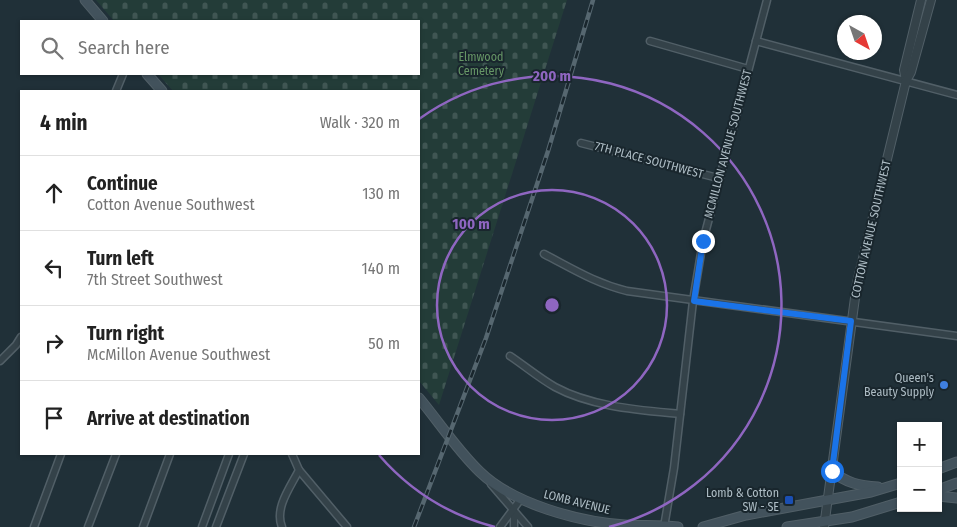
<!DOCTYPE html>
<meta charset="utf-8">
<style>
body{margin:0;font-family:"Fira Sans Condensed",sans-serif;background:#f6f6f6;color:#222}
.controls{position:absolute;right:15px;bottom:15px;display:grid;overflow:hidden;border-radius:0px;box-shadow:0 1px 4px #0004}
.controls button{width:45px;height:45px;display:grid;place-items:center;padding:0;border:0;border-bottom:1px solid #e0e0e0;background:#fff;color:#222;font:25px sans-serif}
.compass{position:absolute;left:837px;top:15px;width:45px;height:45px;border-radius:50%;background:#fff;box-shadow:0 1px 4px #0004;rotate:140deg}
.stop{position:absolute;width:15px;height:15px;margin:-11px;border:4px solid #1a73e8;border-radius:50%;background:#fff}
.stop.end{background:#1a73e8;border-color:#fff;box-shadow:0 1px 5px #0008}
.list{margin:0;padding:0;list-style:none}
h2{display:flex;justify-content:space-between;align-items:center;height:65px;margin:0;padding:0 20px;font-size:21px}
h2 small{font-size:16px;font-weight:400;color:#767676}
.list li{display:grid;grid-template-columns:32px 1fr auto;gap:15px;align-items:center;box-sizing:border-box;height:75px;padding:0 20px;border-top:1px solid #e0e0e0}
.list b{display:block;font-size:19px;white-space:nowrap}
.list p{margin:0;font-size:16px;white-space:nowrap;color:#767676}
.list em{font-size:16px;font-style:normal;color:#767676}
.icon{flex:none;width:28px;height:28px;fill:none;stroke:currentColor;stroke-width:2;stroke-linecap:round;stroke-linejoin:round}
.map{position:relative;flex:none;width:957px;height:527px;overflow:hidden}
.search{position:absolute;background:#fff;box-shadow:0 1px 4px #0004;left:20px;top:20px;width:400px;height:55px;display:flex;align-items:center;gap:12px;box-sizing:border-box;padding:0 18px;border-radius:0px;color:#767676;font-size:19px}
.panel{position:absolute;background:#fff;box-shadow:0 1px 4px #0004;left:20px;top:90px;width:400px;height:365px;border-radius:0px}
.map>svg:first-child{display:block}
</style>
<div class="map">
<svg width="957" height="527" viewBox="0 0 957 527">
<defs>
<pattern id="cemetery-stones" width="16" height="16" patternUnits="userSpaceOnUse" patternTransform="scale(1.25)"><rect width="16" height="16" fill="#233c38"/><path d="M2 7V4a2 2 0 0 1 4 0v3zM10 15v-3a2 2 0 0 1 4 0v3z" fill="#405653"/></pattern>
</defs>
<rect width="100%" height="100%" fill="#203038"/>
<path fill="url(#cemetery-stones)" d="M 96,0 L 567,0 L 439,405 L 419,381 L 419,91 L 173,91 L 158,74 L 419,74 L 419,21 L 114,21 Z"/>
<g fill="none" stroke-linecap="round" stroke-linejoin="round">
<defs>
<g id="minor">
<path d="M 650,41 L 748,69"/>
<path d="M 756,41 L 957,95"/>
<path d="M 116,91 L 123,74"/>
<path d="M 581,143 L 718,178"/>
<path d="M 544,254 C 573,269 595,283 627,291 L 957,336"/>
<path d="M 510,356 C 525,366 539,378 555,387 C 592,407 639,410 680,414"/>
<path d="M 0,361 L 16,345 L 21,337"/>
<path d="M 292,454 L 299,470 L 347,527"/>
<path d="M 491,484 L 528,527"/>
<path d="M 514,511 L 514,527"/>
<path d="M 34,527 L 61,454"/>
<path d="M 88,527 L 116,454"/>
<path d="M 143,527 L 170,454"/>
<path d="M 202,527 L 229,454"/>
<path d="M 216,527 L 244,454"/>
<path d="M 282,527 C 274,508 291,486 299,470"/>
<path d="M 500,527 L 520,500"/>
<path d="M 664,527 L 674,468 L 693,301 L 703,241 L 767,0"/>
</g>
<g id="tertiary">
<path d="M 906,81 L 904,70 L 921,0"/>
<path d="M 824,527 L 857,283 L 906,81 L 911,72 L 931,0"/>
</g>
<g id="secondary">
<path d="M 85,0 L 103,21"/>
<path d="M 147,74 L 162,91"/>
<path d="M 419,398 C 439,422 457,450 480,472 C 513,504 579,522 625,525 C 642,526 660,525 678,527"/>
<path d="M 938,469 L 957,462"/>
<path d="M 832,471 C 846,483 860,486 878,487"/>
<path d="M 938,490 L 957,483"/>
<path d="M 938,496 L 957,498"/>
<path d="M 703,527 L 746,515 L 871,492 L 901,483"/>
<path d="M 787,527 L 852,517 L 901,502"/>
</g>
</defs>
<use href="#minor" stroke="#515f67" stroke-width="9"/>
<use href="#tertiary" stroke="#515f67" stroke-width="10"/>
<use href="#secondary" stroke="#515f67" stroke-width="11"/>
<use href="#minor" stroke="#344249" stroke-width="6"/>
<use href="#tertiary" stroke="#344249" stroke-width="8"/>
<use href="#secondary" stroke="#42525c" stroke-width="9"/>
<defs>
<path id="rail" d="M 414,527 L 486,338 L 548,151 L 593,0"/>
</defs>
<use href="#rail" stroke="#566770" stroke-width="4.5"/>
<use href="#rail" stroke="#19262d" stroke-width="2.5" stroke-dasharray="8" stroke-linecap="butt"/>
</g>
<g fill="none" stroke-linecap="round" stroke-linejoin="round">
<path stroke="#1a73e8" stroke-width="6" d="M 703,241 L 694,301 L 851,321 L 832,471"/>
</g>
<g fill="none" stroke="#8f66c1" stroke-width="2.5">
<circle cx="552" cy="305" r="115"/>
<path d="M495 527A229 229 0 0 1 379 455M419 119A229 229 0 1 1 609 527"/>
</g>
<circle fill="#3f7fe0" stroke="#19262d" stroke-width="2" cx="944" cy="385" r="5"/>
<rect fill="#1a4fb4" stroke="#19262d" stroke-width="2" x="784" y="495" width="10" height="10" rx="2.5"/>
<g text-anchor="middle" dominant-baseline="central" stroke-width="4" stroke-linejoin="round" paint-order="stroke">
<g font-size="12" fill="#669666" stroke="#19262d">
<text x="481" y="57">Elmwood<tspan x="481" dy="14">Cemetery</tspan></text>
</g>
<g font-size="12" fill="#aebdc5" stroke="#19262d">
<text transform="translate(728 144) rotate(-75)">MCMILLON AVENUE SOUTHWEST</text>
<text transform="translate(649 160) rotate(15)">7TH PLACE SOUTHWEST</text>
<text transform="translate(871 229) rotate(-77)">COTTON AVENUE SOUTHWEST</text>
<text transform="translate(577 502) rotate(14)">LOMB AVENUE</text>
</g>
<g font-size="12" fill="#aebdc5" stroke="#19262d" text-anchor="end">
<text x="934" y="378">Queen's<tspan x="934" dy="14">Beauty Supply</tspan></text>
<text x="779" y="493">Lomb &amp; Cotton<tspan x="779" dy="14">SW - SE</tspan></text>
</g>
</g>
<circle cx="552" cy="305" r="8" fill="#8f66c1" stroke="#19262d" stroke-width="2.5"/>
<g font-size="15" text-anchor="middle" font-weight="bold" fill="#8f66c1" stroke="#19262d" stroke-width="4" stroke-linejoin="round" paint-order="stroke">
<text x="552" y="81">200 m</text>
<text x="471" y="229">100 m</text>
</g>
</svg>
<div class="controls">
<button>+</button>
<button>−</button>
</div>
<svg class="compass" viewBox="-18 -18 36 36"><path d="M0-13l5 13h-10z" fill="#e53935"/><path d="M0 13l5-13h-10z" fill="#767676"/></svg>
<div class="stop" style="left:832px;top:471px"></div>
<div class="stop end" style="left:703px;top:241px"></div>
<div class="search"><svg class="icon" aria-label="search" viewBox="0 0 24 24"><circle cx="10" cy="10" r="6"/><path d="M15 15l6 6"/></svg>Search here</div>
<section class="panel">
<h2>4 min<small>Walk · 320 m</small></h2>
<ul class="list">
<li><svg class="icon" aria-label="ahead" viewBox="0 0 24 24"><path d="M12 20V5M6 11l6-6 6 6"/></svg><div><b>Continue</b><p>Cotton Avenue Southwest</p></div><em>130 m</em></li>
<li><svg class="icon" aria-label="left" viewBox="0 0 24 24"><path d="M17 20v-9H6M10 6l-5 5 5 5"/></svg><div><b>Turn left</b><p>7th Street Southwest</p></div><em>140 m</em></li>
<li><svg class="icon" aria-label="right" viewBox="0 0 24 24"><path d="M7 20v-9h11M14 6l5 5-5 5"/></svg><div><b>Turn right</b><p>McMillon Avenue Southwest</p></div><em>50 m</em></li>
<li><svg class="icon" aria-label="arrive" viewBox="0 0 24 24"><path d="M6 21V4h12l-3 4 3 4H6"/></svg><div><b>Arrive at destination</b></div></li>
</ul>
</section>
</div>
